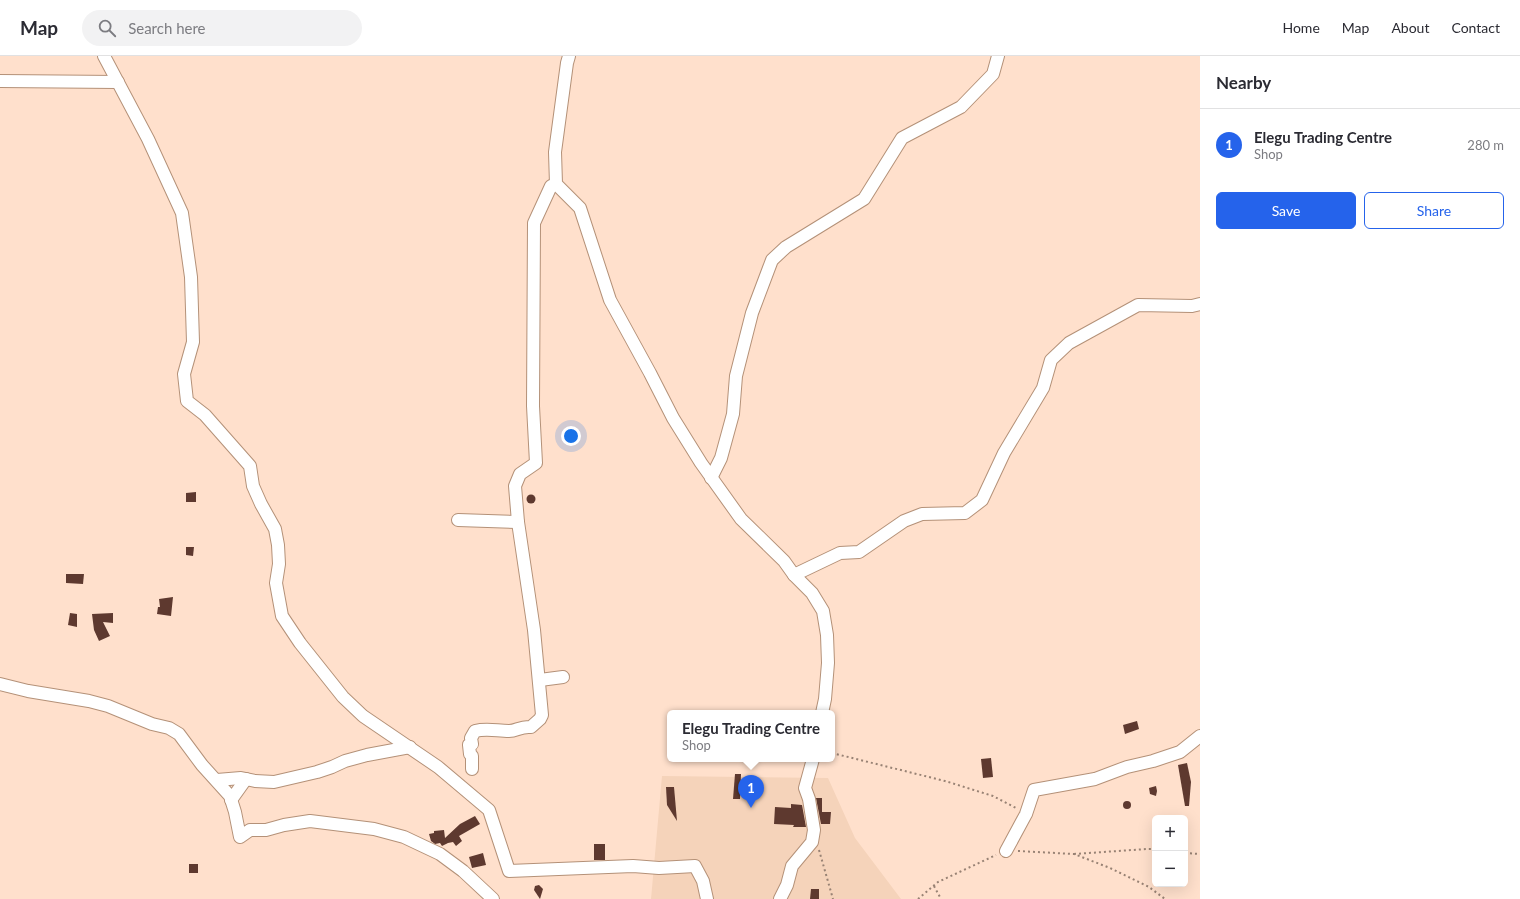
<!DOCTYPE html>
<meta charset="utf-8">
<style>
body{margin:0;font-family:Lato,sans-serif;background:#f2f2f3;color:#2b2b33}
.controls{position:absolute;right:12px;bottom:12px;display:grid;overflow:hidden;border-radius:6px;box-shadow:0 4px 16px #0002}
.controls button{width:36px;height:36px;display:grid;place-items:center;padding:0;border:0;border-bottom:1px solid #e1e1e2;background:#fff;color:#2b2b33;font:20px sans-serif}
.you{position:absolute;left:571px;top:380px;width:14px;height:14px;margin:-10px;border:3px solid #fff;border-radius:50%;background:#1a73e8;box-shadow:0 0 0 6px #1a73e833}
.badge{display:grid;place-items:center;width:26px;height:26px;border-radius:50%;background:#2563eb;color:#fff;font-size:13px;font-weight:700}
.pin{position:absolute;translate:-50% -33px;filter:drop-shadow(0 1px 2px #0008)}
.pin::after{content:'';position:absolute;top:21px;width:14px;height:12px;background:inherit;clip-path:polygon(0 0,100% 0,50% 100%)}
.popup{position:absolute;left:667px;top:654px;width:168px;height:52px;box-sizing:border-box;display:grid;place-content:center;border-radius:6px;background:#fff;filter:drop-shadow(0 1px 3px #0005);font-size:13px;white-space:nowrap;color:#7c7c81}
.popup b{font-size:15px;color:#2b2b33}
.popup::after{content:'';position:absolute;left:50%;top:100%;margin-left:-8px;border:8px solid transparent;border-top-color:#fff}
.list{margin:0;padding:0;list-style:none}
h2{display:flex;justify-content:space-between;align-items:center;height:52px;margin:0;padding:0 16px;font-size:17px}
h2 small{font-size:13px;font-weight:400;color:#7c7c81}
.list li{display:grid;grid-template-columns:26px 1fr auto;gap:12px;align-items:center;box-sizing:border-box;height:72px;padding:0 16px;border-top:1px solid #e1e1e2}
.list b{display:block;font-size:15px;white-space:nowrap}
.list p{margin:0;font-size:13px;white-space:nowrap;color:#7c7c81}
.list em{font-size:13px;font-style:normal;color:#7c7c81}
.actions{display:flex;gap:8px;padding:12px 16px}
.actions a{flex:1;padding:9px 0;border:1px solid #2563eb;border-radius:6px;text-align:center;font-size:14px;color:#2563eb}
.actions .main{background:#2563eb;color:#fff}
.icon{flex:none;width:22px;height:22px;fill:none;stroke:currentColor;stroke-width:2;stroke-linecap:round;stroke-linejoin:round}
.map{position:relative;flex:none;width:1200px;height:843px;overflow:hidden}
header{display:flex;align-items:center;gap:24px;box-sizing:border-box;height:56px;padding:0 20px;background:#fff;border-bottom:1px solid #e1e1e2}
header strong{font-size:19px}
nav{display:flex;gap:22px;margin-inline-start:auto;font-size:14px}
.search{width:280px;height:36px;background:#f2f2f3;display:flex;align-items:center;gap:10px;box-sizing:border-box;padding:0 14px;border-radius:22px;color:#7c7c81;font-size:15px}
main{display:flex}
aside{flex:1;background:#fff}
.map>svg:first-child{display:block}
</style>
<header>
<strong>Map</strong>
<div class="search"><svg class="icon" aria-label="search" viewBox="0 0 24 24"><circle cx="10" cy="10" r="6"/><path d="M15 15l6 6"/></svg>Search here</div>
<nav><a>Home</a><a>Map</a><a>About</a><a>Contact</a></nav>
</header>
<main>
<div class="map">
<svg width="1200" height="843" viewBox="0 0 1200 843">
<rect width="100%" height="100%" fill="#ffe0cc"/>
<path fill="#f5d3ba" d="M 662,720 L 828,722 L 855,782 L 901,843 L 651,843 Z"/>
<g fill="#5e392f">
<path d="M 196,436 L 196,446 L 186,446 L 186,437 Z"/>
<circle cx="531" cy="443" r="4.5"/>
<path d="M 186,491 L 194,491 L 193,500 L 186,499 Z"/>
<path d="M 66,518 L 84,518 L 83,528 L 66,527 Z"/>
<path d="M 173,541 L 171,560 L 157,558 L 158,551 L 160,551 L 159,543 Z"/>
<path d="M 70,557 L 77,558 L 77,571 L 68,569 Z"/>
<path d="M 113,557 L 113,567 L 103,566 L 110,580 L 99,585 L 94,574 L 92,558 Z"/>
<path d="M 1137,665 L 1139,673 L 1125,678 L 1123,669 Z"/>
<path d="M 991,702 L 993,721 L 983,722 L 981,703 Z"/>
<path d="M 1187,707 L 1191,726 L 1189,750 L 1185,750 L 1178,709 Z"/>
<path d="M 735,718 L 741,718 L 740,743 L 733,743 Z"/>
<path d="M 1156,730 L 1157,735 L 1156,740 L 1150,738 L 1149,732 Z"/>
<path d="M 666,731 L 674,731 L 677,765 L 667,749 Z"/>
<path d="M 816,742 L 822,742 L 822,756 L 831,756 L 830,768 L 821,768 Z"/>
<circle cx="1127" cy="749" r="4"/>
<path d="M 791,748 L 802,749 L 806,771 L 793,771 L 794,769 L 774,768 L 775,751 L 791,752 Z"/>
<path d="M 475,760 L 480,768 L 459,780 L 462,785 L 456,790 L 453,786 L 448,787 L 442,790 L 440,787 L 435,788 L 431,785 L 429,778 L 434,777 L 434,775 L 444,774 L 445,782 L 460,768 Z"/>
<rect x="594" y="788" width="11" height="16"/>
<path d="M 483,797 L 486,809 L 472,812 L 469,801 Z"/>
<rect x="189" y="808" width="9" height="9"/>
<path d="M 539,829 L 543,833 L 540,843 L 534,834 L 535,830 Z"/>
<path d="M 811,833 L 819,833 L 819,843 L 810,843 Z"/>
</g>
<g fill="none" stroke-linecap="round" stroke-linejoin="round">
<defs>
<g id="minor">
<path d="M 104,0 L 148,83 L 182,157 L 191,221 L 193,286 L 184,318 L 187,345 L 205,359 L 250,410 L 253,430 L 261,448 L 275,473 L 278,489 L 279,508 L 276,527 L 282,560 L 300,587 L 343,641 L 363,660 L 438,711 L 489,754 L 509,815 L 633,810 L 659,812 L 695,810 L 703,825 L 707,843"/>
<path d="M 569,0 L 567,7 L 555,96 L 556,128 L 580,152 L 610,244 L 650,317 L 673,362 L 701,407 L 741,463 L 784,505 L 794,519 L 812,537 L 823,555 L 827,579 L 828,607 L 825,643 L 822,657"/>
<path d="M 0,25 L 118,26"/>
<path d="M 711,422 L 721,402 L 733,358 L 736,320 L 752,257 L 772,204 L 786,191 L 864,143 L 902,82 L 961,51 L 993,18 L 998,0"/>
<path d="M 458,464 L 518,466"/>
<path d="M 794,519 L 840,497 L 859,496 L 904,465 L 922,458 L 965,457 L 982,444 L 1004,397 L 1043,332 L 1051,304 L 1069,287 L 1138,249 L 1192,250 L 1200,248"/>
<path d="M 540,624 L 563,621"/>
<path d="M 0,628 L 28,635 L 89,645 L 108,650 L 152,668 L 169,672 L 179,678 L 202,709 L 230,740 L 235,756 L 240,781 L 250,774 L 266,774 L 284,769 L 310,765 L 374,773 L 404,781 L 440,798 L 463,815 L 493,843"/>
<path d="M 472,713 L 472,700 L 470,698 L 469,689 L 472,688 L 471,682 L 475,675 C 487,672 497,675 509,675 C 517,675 520,670 531,671 L 540,663 L 542,659 L 534,574 L 518,466 L 515,430 L 520,418 L 536,407 L 533,350 L 534,167 L 551,130 L 556,128"/>
<path d="M 217,724 L 241,722 L 255,725 L 274,726 L 317,716 L 332,711 L 345,705 L 367,699 L 410,691"/>
<path d="M 231,744 L 246,723"/>
<path d="M 1006,795 L 1026,758 L 1034,734 L 1095,723 L 1127,711 L 1153,705 L 1180,696 L 1200,680"/>
<path d="M 780,843 L 787,829 L 792,810 L 812,786 L 814,774 L 809,743 L 805,732 L 813,703"/>
</g>
</defs>
<use href="#minor" stroke="#b49178" stroke-width="14"/>
<g stroke="#988274" stroke-width="2" stroke-dasharray="2 3" stroke-linecap="butt">
<path d="M 832,697 L 945,725 L 993,740 L 1016,752"/>
<path d="M 819,794 L 833,843"/>
<path d="M 1018,795 L 1074,798 L 1110,812 L 1149,831 L 1165,843"/>
<path d="M 1185,797 L 1200,798"/>
<path d="M 1074,798 L 1147,793 L 1155,793"/>
<path d="M 934,830 L 941,843"/>
<path d="M 918,843 L 938,826 L 996,799"/>
</g>
<use href="#minor" stroke="#fff" stroke-width="12"/>
</g>
</svg>
<div class="controls">
<button>+</button>
<button>−</button>
</div>
<div class="you"></div>
<div class="pin badge" style="left:751px;top:752px">1</div>
<div class="popup"><b>Elegu Trading Centre</b>Shop</div>
</div>
<aside>
<h2>Nearby<small></small></h2>
<ul class="list">
<li><span class="badge">1</span><div><b>Elegu Trading Centre</b><p>Shop</p></div><em>280 m</em></li>
</ul>
<div class="actions"><a class="main">Save</a><a>Share</a></div>
</aside>
</main>
